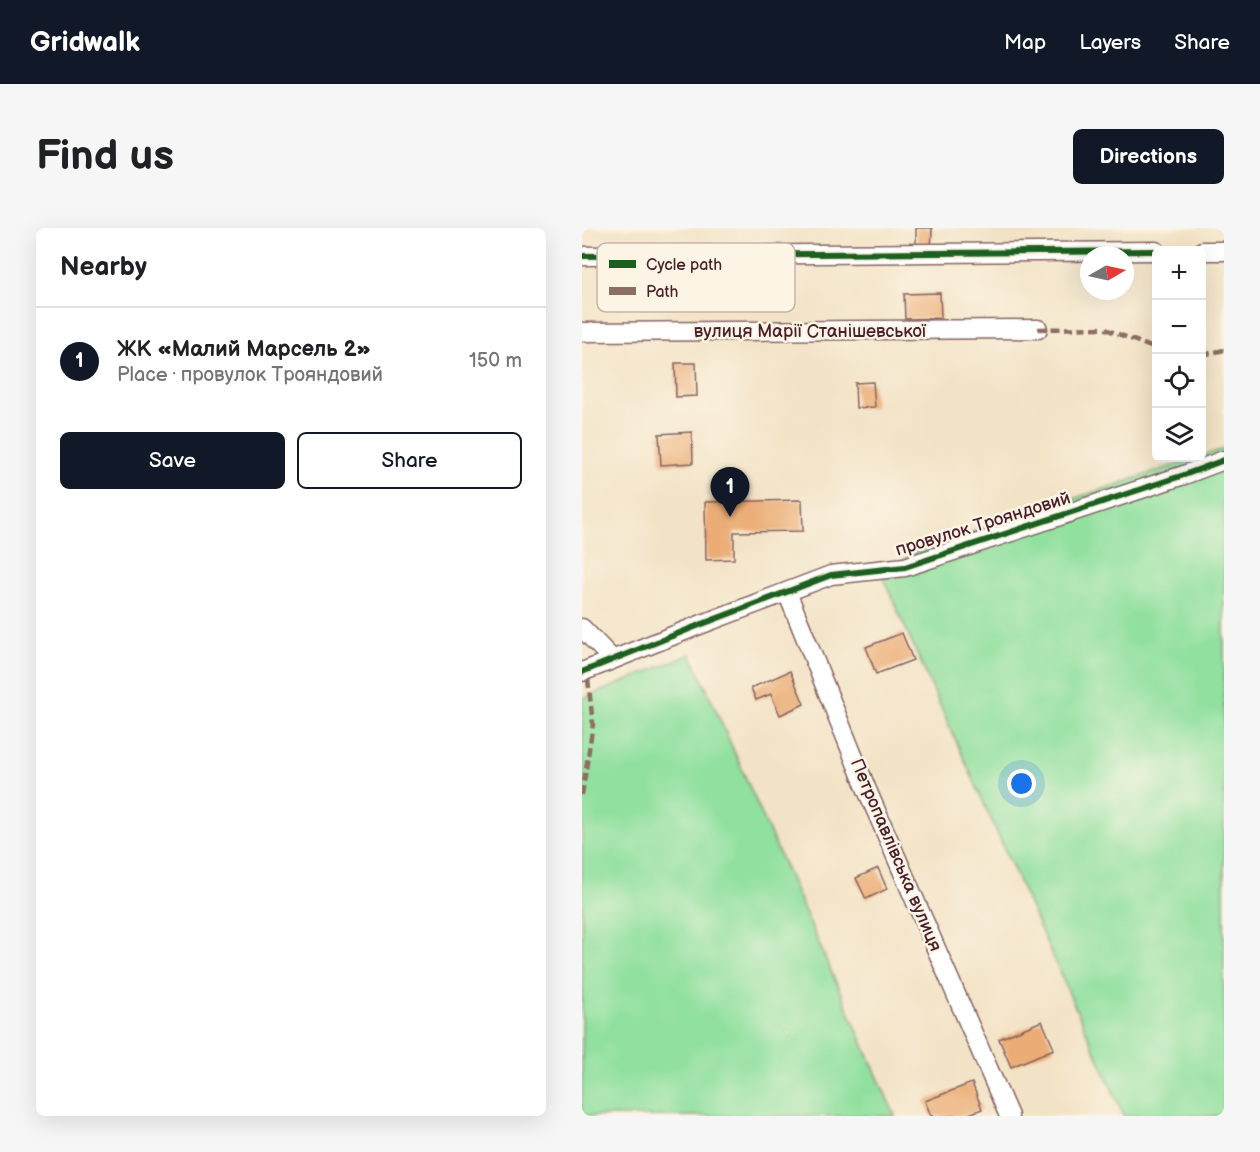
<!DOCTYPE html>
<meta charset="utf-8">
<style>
body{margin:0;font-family:"Balsamiq Sans",sans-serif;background:#f6f6f6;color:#202124}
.controls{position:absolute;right:18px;top:18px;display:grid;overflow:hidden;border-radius:9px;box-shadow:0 6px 24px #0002}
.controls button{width:54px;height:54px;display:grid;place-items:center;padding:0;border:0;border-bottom:2px solid #e0e0e0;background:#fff;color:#202124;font:30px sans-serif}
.compass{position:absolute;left:498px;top:18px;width:54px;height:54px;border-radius:50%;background:#fff;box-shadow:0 6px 24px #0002;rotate:81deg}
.you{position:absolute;left:440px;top:556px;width:21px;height:21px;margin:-15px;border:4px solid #fff;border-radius:50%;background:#1a73e8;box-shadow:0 0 0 9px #1a73e833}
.badge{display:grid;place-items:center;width:39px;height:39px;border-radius:50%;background:#111827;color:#fff;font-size:20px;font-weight:700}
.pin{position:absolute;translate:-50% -50px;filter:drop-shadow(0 2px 3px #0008)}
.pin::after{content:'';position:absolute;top:32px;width:21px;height:18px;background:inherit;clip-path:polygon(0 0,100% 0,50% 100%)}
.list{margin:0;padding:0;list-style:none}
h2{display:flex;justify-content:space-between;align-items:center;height:78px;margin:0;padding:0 24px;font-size:26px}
h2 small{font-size:20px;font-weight:400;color:#757577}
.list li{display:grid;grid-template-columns:39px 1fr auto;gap:18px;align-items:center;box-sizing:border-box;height:108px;padding:0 24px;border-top:2px solid #e0e0e0}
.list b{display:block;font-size:22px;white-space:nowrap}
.list p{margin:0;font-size:20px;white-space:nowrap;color:#757577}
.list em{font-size:20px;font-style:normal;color:#757577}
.actions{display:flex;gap:12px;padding:18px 24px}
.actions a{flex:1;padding:14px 0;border:2px solid #111827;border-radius:9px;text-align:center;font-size:21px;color:#111827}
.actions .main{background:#111827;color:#fff}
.icon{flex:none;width:33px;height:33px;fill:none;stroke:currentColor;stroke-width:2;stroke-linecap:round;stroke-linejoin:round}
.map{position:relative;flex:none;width:642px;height:888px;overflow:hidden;border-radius:9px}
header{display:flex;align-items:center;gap:36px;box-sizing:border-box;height:84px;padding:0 30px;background:#111827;color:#fff}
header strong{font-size:28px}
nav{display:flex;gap:33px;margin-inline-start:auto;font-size:21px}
.intro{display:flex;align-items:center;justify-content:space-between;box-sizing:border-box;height:144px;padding:0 36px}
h1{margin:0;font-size:42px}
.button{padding:15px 27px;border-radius:9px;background:#111827;color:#fff;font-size:21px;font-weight:700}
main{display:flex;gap:36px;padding:0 36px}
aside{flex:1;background:#fff;border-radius:9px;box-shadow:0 6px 24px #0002}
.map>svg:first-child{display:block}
</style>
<header>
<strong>Gridwalk</strong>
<nav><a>Map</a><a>Layers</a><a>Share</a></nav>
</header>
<div class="intro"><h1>Find us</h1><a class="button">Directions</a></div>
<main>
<aside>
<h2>Nearby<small></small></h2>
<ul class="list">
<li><span class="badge">1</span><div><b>ЖК «Малий Марсель 2»</b><p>Place · провулок Трояндовий</p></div><em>150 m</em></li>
</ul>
<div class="actions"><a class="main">Save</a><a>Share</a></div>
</aside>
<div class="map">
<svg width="642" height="888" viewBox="0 0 642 888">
<rect width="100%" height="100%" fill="#fcf5e5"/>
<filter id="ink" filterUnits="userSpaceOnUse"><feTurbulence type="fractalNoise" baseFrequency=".0167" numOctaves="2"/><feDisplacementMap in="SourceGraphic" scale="12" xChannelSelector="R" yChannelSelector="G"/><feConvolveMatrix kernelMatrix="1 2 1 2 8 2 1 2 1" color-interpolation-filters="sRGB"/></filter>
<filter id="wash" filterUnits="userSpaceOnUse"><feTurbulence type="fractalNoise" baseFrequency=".008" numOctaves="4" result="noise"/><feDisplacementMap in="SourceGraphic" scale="24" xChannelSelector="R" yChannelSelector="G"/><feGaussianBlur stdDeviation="1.35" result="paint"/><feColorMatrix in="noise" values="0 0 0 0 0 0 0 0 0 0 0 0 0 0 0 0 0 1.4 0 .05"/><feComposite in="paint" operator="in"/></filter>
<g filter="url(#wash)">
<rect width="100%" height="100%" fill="#f3e3c6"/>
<g fill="#90e09f" stroke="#6d8065" stroke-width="1.5">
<path d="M 642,221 L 642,888 L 542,888 L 301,350 L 331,324 L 615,230 L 620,230 L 620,228 Z"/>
<path d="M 109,426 L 313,888 L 0,888 L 0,471 Z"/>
</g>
<g id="blocks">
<g fill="#ebac75">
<path d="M 334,0 L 350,0 L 349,23 L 334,23 Z"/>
<path d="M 358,65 L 359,90 L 323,91 L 322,66 Z"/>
<path d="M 93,135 L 114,135 L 115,168 L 94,169 Z"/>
<path d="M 291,154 L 293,179 L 274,180 L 273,155 Z"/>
<path d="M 110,204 L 111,235 L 79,237 L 77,206 Z"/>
<path d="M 220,272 L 221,303 L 152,304 L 152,331 L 124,332 L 123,274 Z"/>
<path d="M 320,405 L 331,432 L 294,446 L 284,419 Z"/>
<path d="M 208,443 L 222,476 L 198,487 L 189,466 L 174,472 L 169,460 Z"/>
<path d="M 296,640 L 305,661 L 284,671 L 274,650 Z"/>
<path d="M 460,793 L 472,821 L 429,839 L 417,811 Z"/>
<path d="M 390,855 L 400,881 L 382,888 L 349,888 L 343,873 Z"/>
</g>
</g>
</g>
<g filter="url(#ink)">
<use href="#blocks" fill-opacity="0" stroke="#856461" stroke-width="1.5"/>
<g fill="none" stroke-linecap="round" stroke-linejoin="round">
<defs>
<g id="minor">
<path d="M 620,23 L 642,23"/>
<path d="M 0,28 L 574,23"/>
<path d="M 0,104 L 456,101"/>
<path d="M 205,364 L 285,562 L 427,888"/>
<path d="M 0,400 L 30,431"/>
<path d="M 0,444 L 115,398 L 249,347 L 323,339 L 602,247 L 642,232"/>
</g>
</defs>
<use href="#minor" stroke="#856461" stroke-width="21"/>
<use href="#minor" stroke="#fff" stroke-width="18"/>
<g stroke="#8d6e63" stroke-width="4.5" stroke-dasharray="9 4.5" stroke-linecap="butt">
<path d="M 456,101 L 521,100 L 574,121"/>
<path d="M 620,127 L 642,122"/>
<path d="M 0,567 L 11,496 L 5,442"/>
</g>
<defs>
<g id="cycleway">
<path d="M 0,28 L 574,23"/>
<path d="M 0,444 L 115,398 L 249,347 L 323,339 L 602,247 L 642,232"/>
</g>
</defs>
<use href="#cycleway" stroke="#fcf5e5" stroke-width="10"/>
<use href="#cycleway" stroke="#1b5e20" stroke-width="6"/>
</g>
</g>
<g text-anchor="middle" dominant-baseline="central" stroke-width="5" stroke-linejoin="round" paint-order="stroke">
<g font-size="18" fill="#4a1f2b" stroke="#fcf5e5">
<text x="228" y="103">вулиця Марії Станішевської</text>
<text transform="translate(401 296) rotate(-17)">провулок Трояндовий</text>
<text transform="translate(314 627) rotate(67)">Петропавлівська вулиця</text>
</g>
</g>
<rect x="15" y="15" width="198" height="69" rx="9" fill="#fcf5e5" stroke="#c7b5ad" stroke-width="1.5"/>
<rect x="27" y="32" width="27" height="8" fill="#1b5e20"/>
<rect x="27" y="59" width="27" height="8" fill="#8d6e63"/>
<g font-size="16" fill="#4a1f2b">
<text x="64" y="42">Cycle path</text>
<text x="64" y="69">Path</text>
</g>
</svg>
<div class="controls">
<button>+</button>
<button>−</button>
<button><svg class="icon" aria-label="locate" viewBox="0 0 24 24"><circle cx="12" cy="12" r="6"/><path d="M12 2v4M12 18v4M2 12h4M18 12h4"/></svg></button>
<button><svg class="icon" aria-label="layers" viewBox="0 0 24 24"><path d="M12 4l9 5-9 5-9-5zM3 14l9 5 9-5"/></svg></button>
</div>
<svg class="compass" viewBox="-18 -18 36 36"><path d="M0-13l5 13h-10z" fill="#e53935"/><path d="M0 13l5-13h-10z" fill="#757577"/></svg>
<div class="you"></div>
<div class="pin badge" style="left:148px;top:289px">1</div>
</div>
</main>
